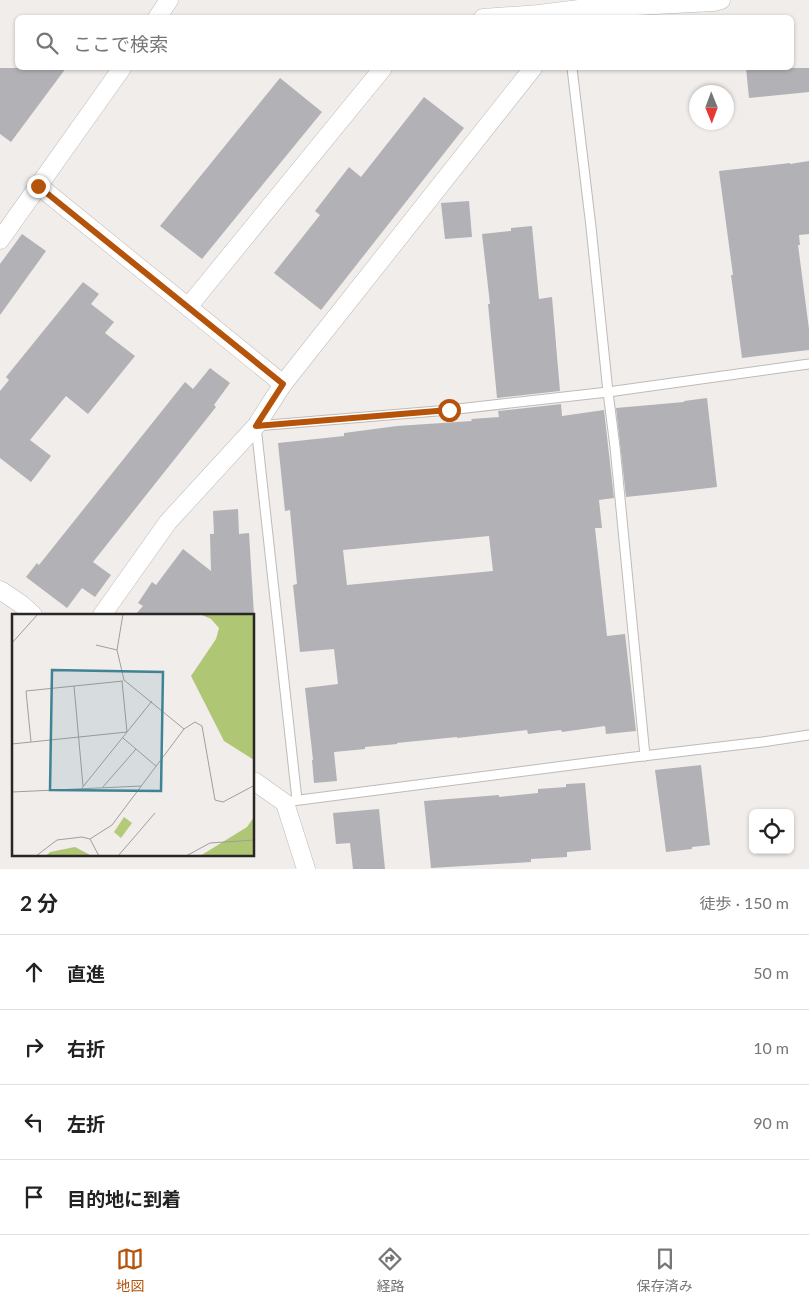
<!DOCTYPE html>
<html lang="ja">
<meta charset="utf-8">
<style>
body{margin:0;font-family:Lato,"Noto Sans JP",sans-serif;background:#f2f2f2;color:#222}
.controls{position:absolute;right:15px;bottom:15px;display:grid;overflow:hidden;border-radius:8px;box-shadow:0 1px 4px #0004}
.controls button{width:45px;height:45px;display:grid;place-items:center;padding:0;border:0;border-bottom:1px solid #e0e0e0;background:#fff;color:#222;font:25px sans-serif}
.compass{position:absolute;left:689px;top:85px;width:45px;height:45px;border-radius:50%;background:#fff;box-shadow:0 1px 4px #0004;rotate:179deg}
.stop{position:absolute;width:15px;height:15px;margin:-11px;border:4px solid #b45309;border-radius:50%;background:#fff}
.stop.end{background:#b45309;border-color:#fff;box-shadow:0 1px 5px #0008}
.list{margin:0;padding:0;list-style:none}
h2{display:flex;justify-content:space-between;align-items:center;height:65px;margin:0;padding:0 20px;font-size:21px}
h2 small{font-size:16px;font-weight:400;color:#767676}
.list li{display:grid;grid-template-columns:32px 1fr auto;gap:15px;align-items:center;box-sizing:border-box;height:75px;padding:0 20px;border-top:1px solid #e0e0e0}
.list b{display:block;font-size:19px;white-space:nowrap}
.list em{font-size:16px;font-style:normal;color:#767676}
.icon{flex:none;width:28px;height:28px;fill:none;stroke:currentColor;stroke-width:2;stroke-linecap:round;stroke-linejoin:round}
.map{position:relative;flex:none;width:809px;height:869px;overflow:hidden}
.search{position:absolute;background:#fff;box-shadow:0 1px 4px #0004;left:15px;right:15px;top:15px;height:55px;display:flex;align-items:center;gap:12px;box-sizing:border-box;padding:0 18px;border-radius:8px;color:#767676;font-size:19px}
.sheet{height:365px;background:#fff}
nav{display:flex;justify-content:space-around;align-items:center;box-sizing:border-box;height:70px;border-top:1px solid #e0e0e0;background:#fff;font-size:14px;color:#767676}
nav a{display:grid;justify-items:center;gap:2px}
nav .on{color:#b45309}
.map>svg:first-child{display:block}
</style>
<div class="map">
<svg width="809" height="869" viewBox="0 0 809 869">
<rect width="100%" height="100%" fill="#f1edeb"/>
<g fill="#b2b1b5" fill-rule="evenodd">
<path d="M 0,68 L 66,68 L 11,142 L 0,134 Z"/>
<path d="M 746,68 L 809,68 L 809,92 L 749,98 Z"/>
<path d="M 280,78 L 322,112 L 202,259 L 160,226 Z"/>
<path d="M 424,97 L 464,128 L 321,310 L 274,273 L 320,215 L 315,211 L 349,167 L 361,177 Z"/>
<path d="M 809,161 L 809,234 L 799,235 L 800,245 L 798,245 L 809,329 L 809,350 L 742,358 L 731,275 L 733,275 L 719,171 L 790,163 L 790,164 Z"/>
<path d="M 469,201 L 472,237 L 445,239 L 441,203 Z"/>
<path d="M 532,226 L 539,299 L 552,297 L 560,391 L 497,398 L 488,304 L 490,304 L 482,234 L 511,231 L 511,228 Z"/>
<path d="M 22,234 L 46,251 L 0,315 L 0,264 Z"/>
<path d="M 83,282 L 99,294 L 91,304 L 114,322 L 105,333 L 135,356 L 88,414 L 66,396 L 30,440 L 51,456 L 31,482 L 0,458 L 0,391 L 9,380 L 6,377 Z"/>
<path d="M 210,368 L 230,383 L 214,405 L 216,407 L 93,562 L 111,575 L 95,597 L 82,588 L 67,608 L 26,577 L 37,563 L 39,565 L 185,382 L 193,389 Z"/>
<path d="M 707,398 L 717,487 L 683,491 L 626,497 L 616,408 L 684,402 L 684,401 Z"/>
<path d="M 561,404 L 562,416 L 604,410 L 614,498 L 599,500 L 602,528 L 595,528 L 607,636 L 625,634 L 636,731 L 606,734 L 605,726 L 562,732 L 561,730 L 528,734 L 527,730 L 457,738 L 457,737 L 397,743 L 397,744 L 365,747 L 365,749 L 334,752 L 337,781 L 314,783 L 312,760 L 313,760 L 305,688 L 338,684 L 334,649 L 300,652 L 293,585 L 297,584 L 290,510 L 285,511 L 278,443 L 344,436 L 344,433 L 397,426 L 472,421 L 471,419 L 499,417 L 498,411 ZM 489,536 L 493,571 L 347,585 L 343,550 Z"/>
<path d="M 238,509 L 239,534 L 249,533 L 254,615 L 135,615 L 143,606 L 138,603 L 152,582 L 156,585 L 183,549 L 211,571 L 210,534 L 214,534 L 213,511 Z"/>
<path d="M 701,765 L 710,845 L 692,847 L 692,849 L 666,852 L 655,770 Z"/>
<path d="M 585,783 L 591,850 L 567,852 L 567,857 L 531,859 L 531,862 L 431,868 L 424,801 L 499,795 L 499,797 L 538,793 L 538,789 L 566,787 L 566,784 Z"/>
<path d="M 379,809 L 385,869 L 353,869 L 350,843 L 336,844 L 333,813 Z"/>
</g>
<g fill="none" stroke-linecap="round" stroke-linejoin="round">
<defs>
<g id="lane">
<path d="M 572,68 L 591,227 L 608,392 L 615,447 L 645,756"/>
<path d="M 297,800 L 256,426 L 449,410 L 608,392 L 809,364"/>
<path d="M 292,801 L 626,758 L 762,742 L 809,735"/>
</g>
<g id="street">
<path d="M 157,18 L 169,0"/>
<path d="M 483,18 L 539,14 L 579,9 L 713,2 L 721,0"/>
<path d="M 39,186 L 283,384"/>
<path d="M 0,240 L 122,68"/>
<path d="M 188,307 L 383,68"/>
<path d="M 0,590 L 21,604 L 33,615"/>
<path d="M 102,615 L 168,522 L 256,426 L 283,384 L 533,68"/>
<path d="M 254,781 L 285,803 L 306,869"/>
</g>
</defs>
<use href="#lane" stroke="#bebbb9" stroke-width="11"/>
<use href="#street" stroke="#bebbb9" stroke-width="19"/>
<use href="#lane" stroke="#fff" stroke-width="9"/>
<use href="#street" stroke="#fff" stroke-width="18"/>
</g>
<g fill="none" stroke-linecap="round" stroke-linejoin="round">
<path stroke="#b45309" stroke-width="6" d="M 38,186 L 283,384 L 256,426 L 449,410"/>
</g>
<g transform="translate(12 614)">
<rect width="242" height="242" fill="#f1edeb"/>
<path d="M 112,203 L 120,209 L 109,224 L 102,218 Z" fill="#b4ca79"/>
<path d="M 188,0 L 242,0 L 242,146 L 212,127 L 179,62 L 204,25 L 207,14 L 199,5 ZM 242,203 L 242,242 L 188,242 L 235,213 ZM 63,233 L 80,242 L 34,242 L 38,238 Z" fill="#afc675"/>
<path fill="none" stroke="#a19e9c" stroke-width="1" d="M 111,0 L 105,36 L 112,66 L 172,115M 0,29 L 26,0M 84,31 L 105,36M 62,72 L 71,172M 111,124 L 144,152M 19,128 L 14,77 L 111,67M 0,130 L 115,118 L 110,67M 91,173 L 124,135M 70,174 L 140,87M 0,178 L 129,172M 78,225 L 100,211 L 172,115 L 183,108 L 190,112 L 203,186 L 211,188 L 243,171M 24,242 L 45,226 L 70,223 L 78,225 L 87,242M 106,242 L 143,199M 174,242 L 198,229 L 243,226"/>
<path fill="#408394" fill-opacity="0.15" stroke="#408394" stroke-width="2.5" d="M 40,56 L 151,58 L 149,177 L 38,176 Z"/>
<rect width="242" height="242" fill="none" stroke="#282726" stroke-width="2.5"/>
</g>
</svg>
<div class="controls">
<button><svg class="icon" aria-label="locate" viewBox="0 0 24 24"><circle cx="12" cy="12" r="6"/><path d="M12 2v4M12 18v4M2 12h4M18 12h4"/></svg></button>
</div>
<svg class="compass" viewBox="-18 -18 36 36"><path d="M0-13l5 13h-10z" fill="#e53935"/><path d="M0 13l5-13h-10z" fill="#767676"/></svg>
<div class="stop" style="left:449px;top:410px"></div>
<div class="stop end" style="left:38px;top:186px"></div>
<div class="search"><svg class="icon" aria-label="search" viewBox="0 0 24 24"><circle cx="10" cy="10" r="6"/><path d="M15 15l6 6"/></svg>ここで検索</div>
</div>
<section class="sheet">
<h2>2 分<small>徒歩 · 150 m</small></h2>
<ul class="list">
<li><svg class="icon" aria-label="ahead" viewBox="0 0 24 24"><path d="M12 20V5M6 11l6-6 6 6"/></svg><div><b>直進</b></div><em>50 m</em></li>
<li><svg class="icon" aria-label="right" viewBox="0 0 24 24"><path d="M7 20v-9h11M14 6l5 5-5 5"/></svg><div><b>右折</b></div><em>10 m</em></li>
<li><svg class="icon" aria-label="left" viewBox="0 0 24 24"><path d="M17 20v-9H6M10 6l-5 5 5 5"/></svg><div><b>左折</b></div><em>90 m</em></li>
<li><svg class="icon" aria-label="arrive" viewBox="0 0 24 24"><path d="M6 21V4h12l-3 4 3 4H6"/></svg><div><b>目的地に到着</b></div></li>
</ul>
</section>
<nav>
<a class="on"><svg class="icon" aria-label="map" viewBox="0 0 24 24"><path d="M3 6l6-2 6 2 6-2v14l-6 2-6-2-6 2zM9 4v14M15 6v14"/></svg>地図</a>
<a><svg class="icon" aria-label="directions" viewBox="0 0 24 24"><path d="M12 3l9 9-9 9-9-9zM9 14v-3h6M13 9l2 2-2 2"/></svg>経路</a>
<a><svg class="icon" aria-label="saved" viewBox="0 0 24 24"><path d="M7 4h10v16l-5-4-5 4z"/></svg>保存済み</a>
</nav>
